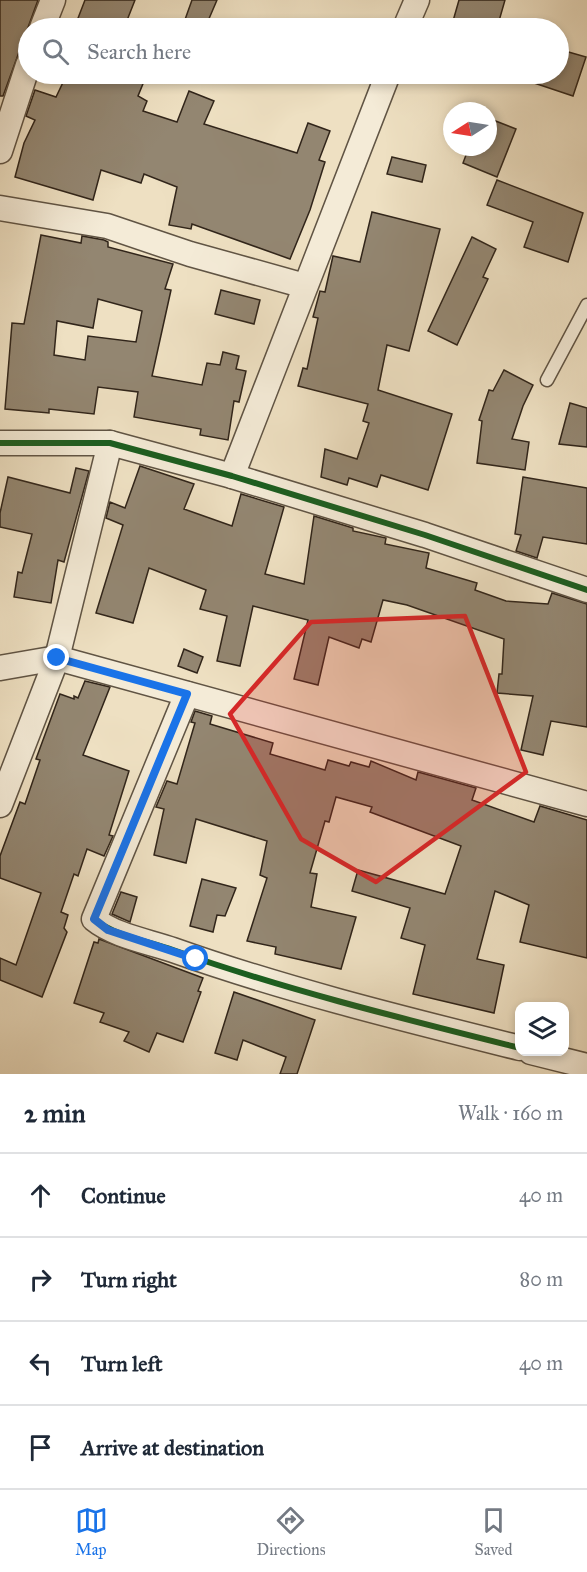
<!DOCTYPE html>
<meta charset="utf-8">
<style>
body{margin:0;font-family:"IM FELL Great Primer",serif;background:#f6f6f7;color:#1f2937}
.controls{position:absolute;right:18px;bottom:18px;display:grid;overflow:hidden;border-radius:12px;box-shadow:0 3px 9px #0003}
.controls button{width:54px;height:54px;display:grid;place-items:center;padding:0;border:0;border-bottom:2px solid #e0e1e3;background:#fff;color:#1f2937;font:30px sans-serif}
.compass{position:absolute;left:443px;top:102px;width:54px;height:54px;border-radius:50%;background:#fff;box-shadow:0 3px 9px #0003;rotate:258deg}
.stop{position:absolute;width:18px;height:18px;margin:-14px;border:4px solid #1a73e8;border-radius:50%;background:#fff}
.stop.end{background:#1a73e8;border-color:#fff;box-shadow:0 2px 6px #0008}
.list{margin:0;padding:0;list-style:none}
h2{display:flex;justify-content:space-between;align-items:center;height:78px;margin:0;padding:0 24px;font-size:26px}
h2 small{font-size:20px;font-weight:400;color:#747a83}
.list li{display:grid;grid-template-columns:39px 1fr auto;gap:18px;align-items:center;box-sizing:border-box;height:84px;padding:0 24px;border-top:2px solid #e0e1e3}
.list b{display:block;font-size:22px;white-space:nowrap}
.list em{font-size:20px;font-style:normal;color:#747a83}
.icon{flex:none;width:33px;height:33px;fill:none;stroke:currentColor;stroke-width:2;stroke-linecap:round;stroke-linejoin:round}
.map{position:relative;flex:none;width:587px;height:1074px;overflow:hidden}
.search{position:absolute;background:#fff;box-shadow:0 3px 9px #0003;left:18px;right:18px;top:18px;height:66px;display:flex;align-items:center;gap:15px;box-sizing:border-box;padding:0 21px;border-radius:33px;color:#747a83;font-size:22px}
.sheet{height:414px;background:#fff}
nav{display:flex;justify-content:space-around;align-items:center;box-sizing:border-box;height:84px;border-top:2px solid #e0e1e3;background:#fff;font-size:16px;color:#747a83}
nav a{display:grid;justify-items:center;gap:3px}
nav .on{color:#1a73e8}
.map>svg:first-child{display:block}
</style>
<div class="map">
<svg width="587" height="1074" viewBox="0 0 587 1074">
<rect width="100%" height="100%" fill="#eee0c2"/>
<filter id="stains"><feTurbulence type="fractalNoise" baseFrequency=".00333" numOctaves="4"/><feColorMatrix values="0 0 0 0 .2 0 0 0 0 .09 0 0 0 0 .02 0 0 0 .5 -.17"/></filter>
<radialGradient id="worn" r=".72"><stop offset=".6" stop-color="#630" stop-opacity="0"/><stop offset="1" stop-color="#630" stop-opacity=".3"/></radialGradient>
<g fill="#938671" stroke="#31251a" stroke-width="1.5" fill-rule="evenodd">
<path d="M 0,0 L 38,0 L 3,96 L 0,96 Z"/>
<path d="M 85,0 L 135,0 L 124,28 L 57,28 L 61,19 L 75,26 Z"/>
<path d="M 192,0 L 217,0 L 205,28 L 182,28 Z"/>
<path d="M 459,0 L 505,0 L 497,28 L 451,28 Z"/>
<path d="M 558,49 L 586,57 L 573,96 L 516,77 L 516,74 L 558,74 Z"/>
<path d="M 67,74 L 147,74 L 138,96 L 147,101 L 143,111 L 177,122 L 189,91 L 214,101 L 204,124 L 297,153 L 308,123 L 330,131 L 319,160 L 325,162 L 310,210 L 290,259 L 192,224 L 191,229 L 169,225 L 177,187 L 144,174 L 141,183 L 101,170 L 93,200 L 15,177 L 24,143 L 35,120 L 26,116 L 35,90 L 56,97 Z"/>
<path d="M 488,118 L 516,129 L 497,177 L 463,163 L 469,147 L 488,147 Z"/>
<path d="M 392,157 L 426,165 L 422,182 L 387,174 Z"/>
<path d="M 497,180 L 583,213 L 568,262 L 524,247 L 533,222 L 487,205 Z"/>
<path d="M 372,212 L 440,229 L 409,351 L 387,345 L 378,390 L 452,414 L 428,490 L 381,475 L 377,487 L 349,478 L 347,485 L 321,477 L 325,449 L 357,459 L 369,423 L 363,421 L 368,404 L 298,386 L 303,368 L 307,369 L 318,318 L 313,317 L 320,291 L 325,292 L 333,256 L 360,262 Z"/>
<path d="M 41,235 L 81,243 L 82,236 L 104,240 L 108,242 L 108,247 L 173,264 L 165,289 L 171,290 L 152,376 L 202,385 L 207,363 L 220,365 L 223,352 L 239,356 L 236,369 L 246,371 L 239,402 L 234,401 L 228,440 L 200,435 L 201,429 L 134,417 L 138,392 L 98,387 L 94,414 L 49,409 L 49,413 L 5,409 L 12,323 L 24,324 ZM 98,299 L 142,311 L 136,342 L 88,336 L 85,360 L 54,355 L 57,321 L 93,328 Z"/>
<path d="M 472,237 L 496,249 L 483,277 L 488,279 L 457,345 L 428,331 Z"/>
<path d="M 221,290 L 260,300 L 254,324 L 215,314 Z"/>
<path d="M 504,370 L 533,385 L 523,406 L 512,439 L 529,442 L 525,470 L 477,463 L 482,421 L 479,420 L 489,390 L 493,391 Z"/>
<path d="M 570,403 L 587,408 L 587,447 L 559,444 Z"/>
<path d="M 140,466 L 194,484 L 184,509 L 232,526 L 241,494 L 284,507 L 265,574 L 304,584 L 314,516 L 353,528 L 353,531 L 386,538 L 385,544 L 429,553 L 426,568 L 477,583 L 475,590 L 506,601 L 548,604 L 552,593 L 587,604 L 587,727 L 551,721 L 543,755 L 521,750 L 533,696 L 497,693 L 499,674 L 502,674 L 504,639 L 407,605 L 383,600 L 371,642 L 362,639 L 359,648 L 329,637 L 318,685 L 294,679 L 308,620 L 253,606 L 240,666 L 217,661 L 227,616 L 200,609 L 206,590 L 149,568 L 133,623 L 96,613 L 123,525 L 106,518 L 110,502 L 125,508 Z"/>
<path d="M 76,468 L 89,471 L 64,562 L 58,560 L 51,603 L 14,597 L 18,572 L 22,573 L 32,534 L 0,527 L 0,513 L 8,477 L 70,493 Z"/>
<path d="M 523,477 L 587,488 L 587,544 L 543,537 L 537,558 L 516,551 L 521,535 L 515,534 Z"/>
<path d="M 184,649 L 203,657 L 197,673 L 178,666 Z"/>
<path d="M 85,681 L 110,687 L 83,755 L 129,771 L 109,835 L 113,836 L 104,856 L 87,849 L 78,876 L 74,874 L 61,912 L 68,915 L 64,928 L 67,932 L 42,997 L 0,980 L 0,958 L 16,965 L 41,893 L 0,878 L 0,856 L 20,802 L 25,804 L 40,760 L 36,759 L 60,694 L 74,699 L 74,696 L 78,698 Z"/>
<path d="M 195,711 L 212,716 L 210,724 L 273,743 L 270,754 L 325,770 L 328,760 L 349,766 L 351,762 L 369,767 L 371,761 L 416,780 L 418,772 L 476,788 L 472,800 L 534,822 L 540,806 L 587,820 L 587,958 L 520,942 L 529,905 L 495,891 L 477,959 L 504,965 L 494,1013 L 413,994 L 425,945 L 401,938 L 410,908 L 352,891 L 358,870 L 445,894 L 461,846 L 370,812 L 372,807 L 336,797 L 329,822 L 325,821 L 310,873 L 317,874 L 311,907 L 356,917 L 341,969 L 275,954 L 276,947 L 247,941 L 267,878 L 260,875 L 267,841 L 196,819 L 186,863 L 154,855 L 164,809 L 156,807 L 167,781 L 177,784 L 195,723 L 191,722 Z"/>
<path d="M 202,879 L 236,888 L 225,916 L 217,915 L 213,932 L 190,926 Z"/>
<path d="M 121,892 L 137,897 L 130,922 L 112,914 Z"/>
<path d="M 99,939 L 203,978 L 198,991 L 201,992 L 183,1042 L 157,1033 L 149,1052 L 124,1041 L 129,1032 L 100,1022 L 104,1013 L 74,1003 L 94,942 L 98,943 Z"/>
<path d="M 234,992 L 315,1020 L 297,1074 L 280,1074 L 286,1057 L 243,1040 L 237,1060 L 215,1053 Z"/>
</g>
<g fill="none" stroke-linecap="round" stroke-linejoin="round">
<defs>
<path id="service" d="M 547,380 L 587,305"/>
<g id="minor">
<path d="M 42,28 L 53,0"/>
<path d="M 405,28 L 417,0"/>
<path d="M 0,151 L 28,65"/>
<path d="M 0,208 L 107,226 L 190,254 L 305,286"/>
<path d="M 0,443 L 110,443 L 232,476 L 425,535 L 587,590"/>
<path d="M 232,476 L 388,74"/>
<path d="M 0,668 L 57,658 L 587,804"/>
<path d="M 187,694 L 94,919 C 115,936 147,941 173,950 C 286,990 404,1019 520,1048"/>
<path d="M 0,805 L 57,658 L 110,443"/>
<path d="M 531,1052 L 587,1066"/>
</g>
</defs>
<use href="#service" stroke="#605444" stroke-width="15"/>
<use href="#minor" stroke="#605444" stroke-width="27"/>
<use href="#service" stroke="#f4ebd7" stroke-width="12"/>
<use href="#minor" stroke="#f4ebd7" stroke-width="24"/>
<defs>
<g id="cycleway">
<path d="M 0,443 L 110,443 L 232,476 L 425,535 L 587,590"/>
<path d="M 187,694 L 94,919 C 115,936 147,941 173,950 C 286,990 404,1019 520,1048"/>
</g>
</defs>
<use href="#cycleway" stroke="#f4ebd7" stroke-width="10"/>
<use href="#cycleway" stroke="#1b5e20" stroke-width="6"/>
</g>
<g fill="none" stroke-linecap="round" stroke-linejoin="round">
<path stroke="#1a73e8" stroke-width="8" d="M 57,658 L 187,694 L 94,919 L 108,930 L 196,959"/>
</g>
<path fill="#d62828" fill-opacity="0.2" stroke="#d62828" stroke-width="4.5" stroke-linejoin="round" d="M 465,616 L 526,772 L 376,882 L 301,839 L 230,714 L 311,622 Z"/>
<rect width="100%" height="100%" filter="url(#stains)"/>
<rect width="100%" height="100%" fill="url(#worn)"/>
</svg>
<div class="controls">
<button><svg class="icon" aria-label="layers" viewBox="0 0 24 24"><path d="M12 4l9 5-9 5-9-5zM3 14l9 5 9-5"/></svg></button>
</div>
<svg class="compass" viewBox="-18 -18 36 36"><path d="M0-13l5 13h-10z" fill="#e53935"/><path d="M0 13l5-13h-10z" fill="#747a83"/></svg>
<div class="stop" style="left:196px;top:959px"></div>
<div class="stop end" style="left:57px;top:658px"></div>
<div class="search"><svg class="icon" aria-label="search" viewBox="0 0 24 24"><circle cx="10" cy="10" r="6"/><path d="M15 15l6 6"/></svg>Search here</div>
</div>
<section class="sheet">
<h2>2 min<small>Walk · 160 m</small></h2>
<ul class="list">
<li><svg class="icon" aria-label="ahead" viewBox="0 0 24 24"><path d="M12 20V5M6 11l6-6 6 6"/></svg><div><b>Continue</b></div><em>40 m</em></li>
<li><svg class="icon" aria-label="right" viewBox="0 0 24 24"><path d="M7 20v-9h11M14 6l5 5-5 5"/></svg><div><b>Turn right</b></div><em>80 m</em></li>
<li><svg class="icon" aria-label="left" viewBox="0 0 24 24"><path d="M17 20v-9H6M10 6l-5 5 5 5"/></svg><div><b>Turn left</b></div><em>40 m</em></li>
<li><svg class="icon" aria-label="arrive" viewBox="0 0 24 24"><path d="M6 21V4h12l-3 4 3 4H6"/></svg><div><b>Arrive at destination</b></div></li>
</ul>
</section>
<nav>
<a class="on"><svg class="icon" aria-label="map" viewBox="0 0 24 24"><path d="M3 6l6-2 6 2 6-2v14l-6 2-6-2-6 2zM9 4v14M15 6v14"/></svg>Map</a>
<a><svg class="icon" aria-label="directions" viewBox="0 0 24 24"><path d="M12 3l9 9-9 9-9-9zM9 14v-3h6M13 9l2 2-2 2"/></svg>Directions</a>
<a><svg class="icon" aria-label="saved" viewBox="0 0 24 24"><path d="M7 4h10v16l-5-4-5 4z"/></svg>Saved</a>
</nav>
